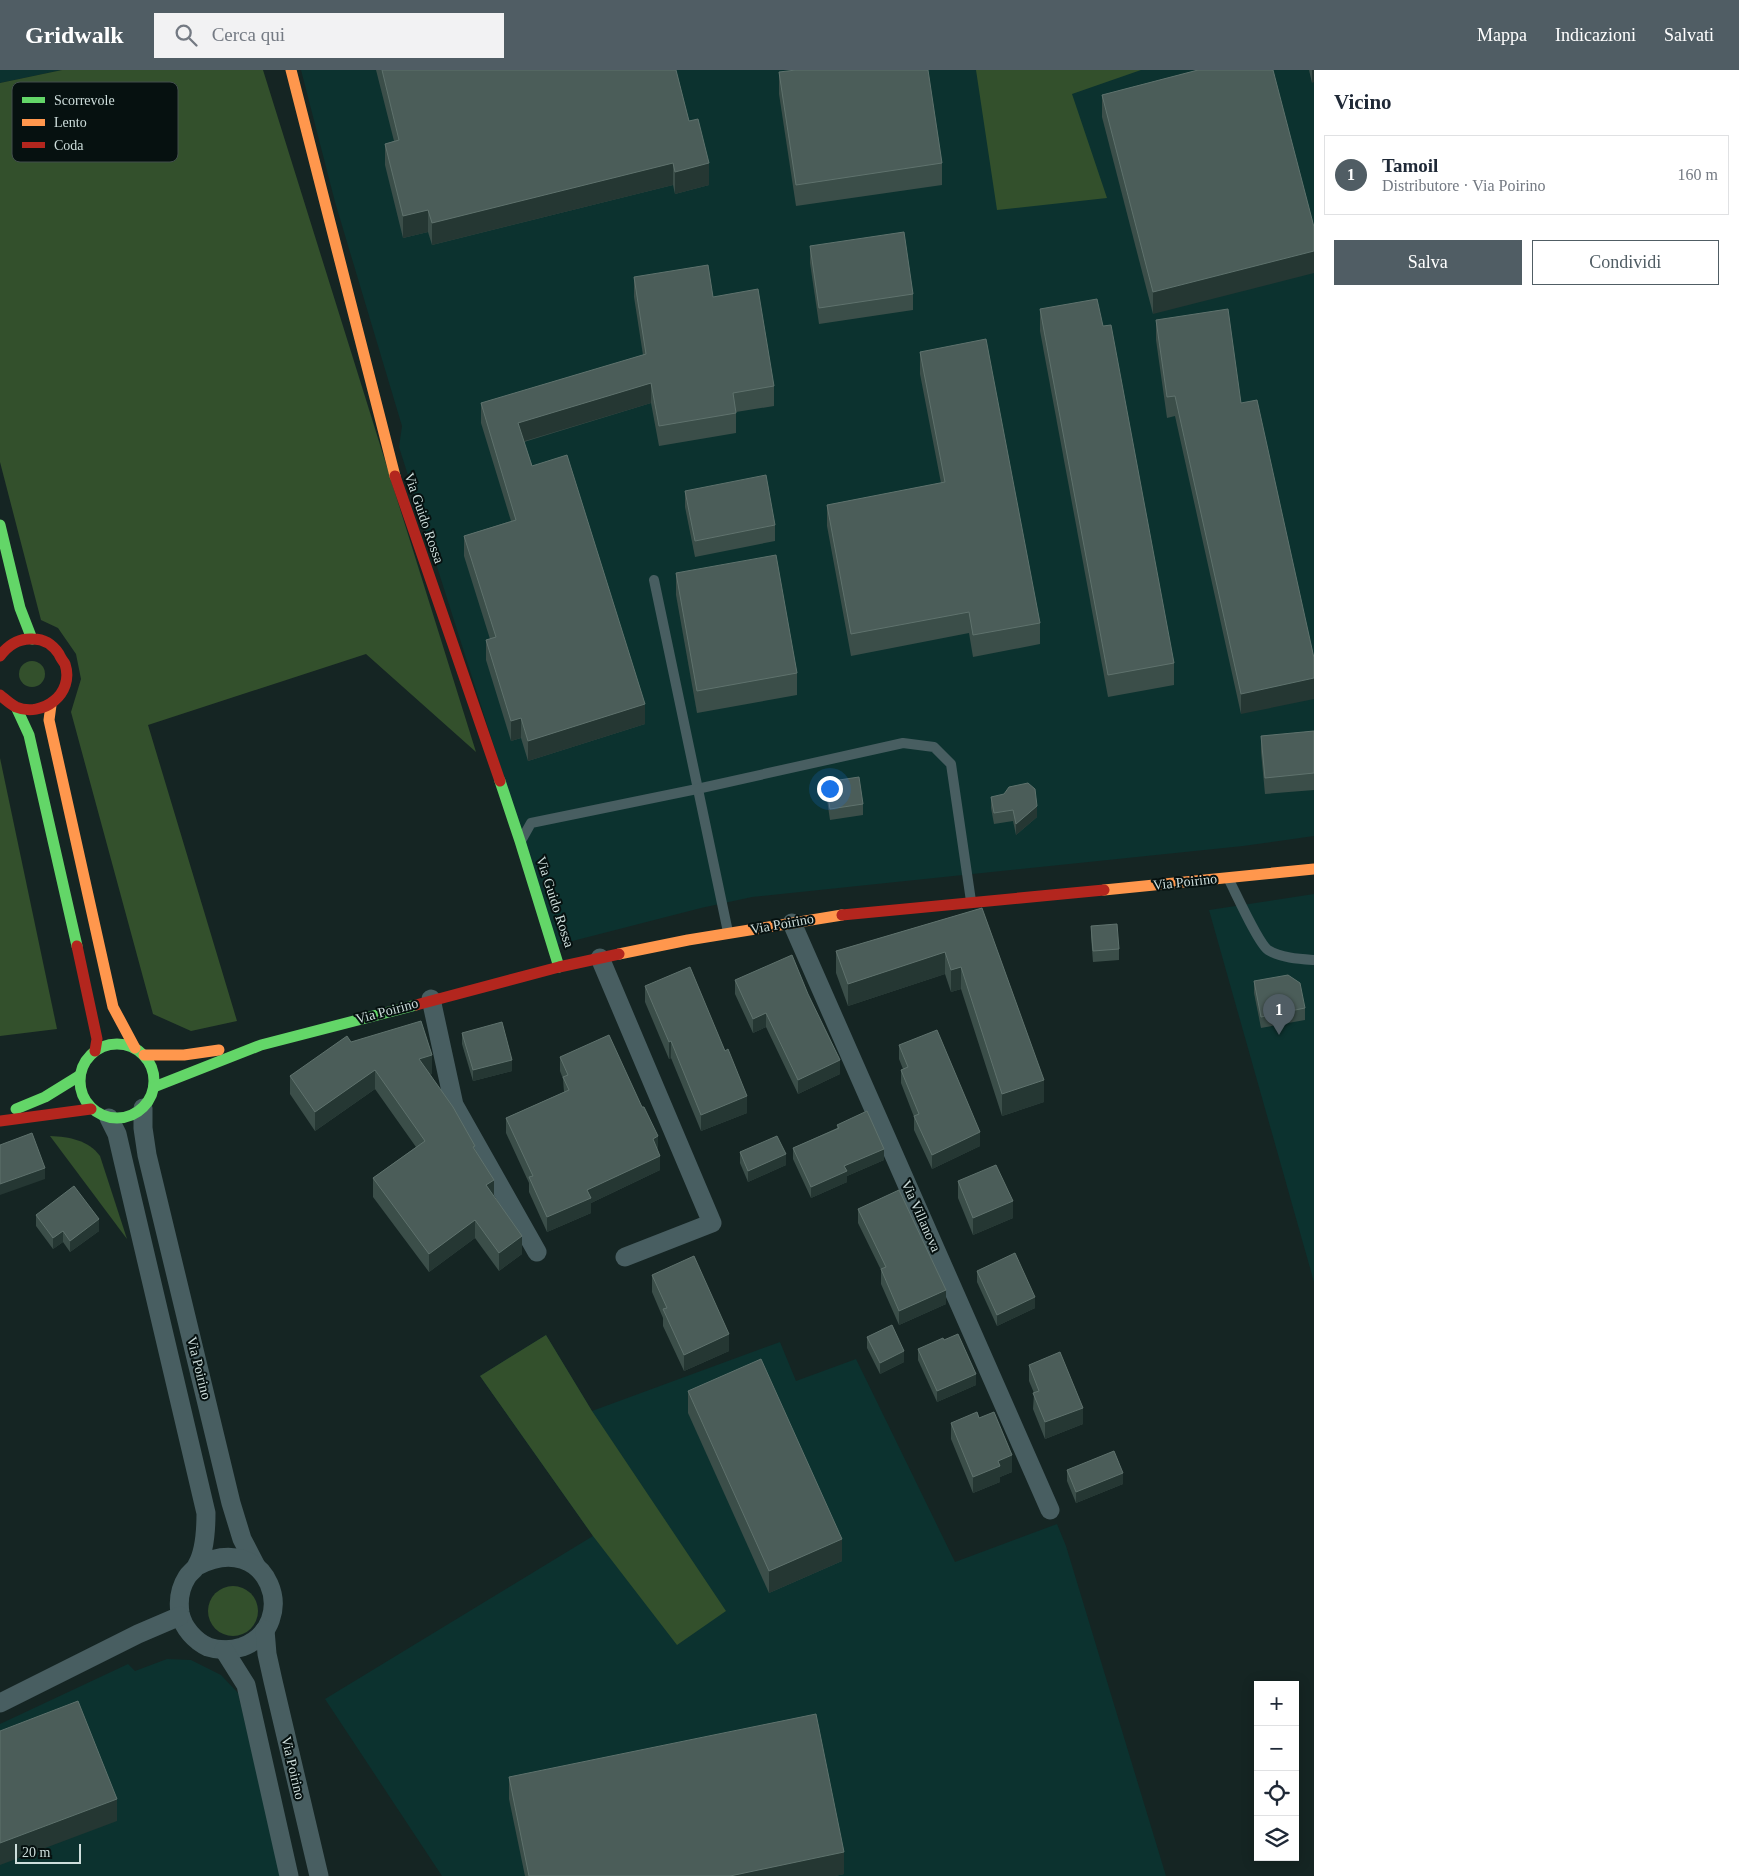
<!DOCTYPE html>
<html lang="it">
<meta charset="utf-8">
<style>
body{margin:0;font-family:"Times New Roman",serif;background:#f2f2f3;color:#1f2937}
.controls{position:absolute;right:15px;bottom:15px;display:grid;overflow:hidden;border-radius:0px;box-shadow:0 2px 12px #0003}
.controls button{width:45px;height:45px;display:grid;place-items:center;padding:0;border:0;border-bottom:1px solid #e0e1e3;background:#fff;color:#1f2937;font:25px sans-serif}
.scale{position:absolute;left:15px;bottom:12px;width:66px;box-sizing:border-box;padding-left:5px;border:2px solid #cededc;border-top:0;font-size:14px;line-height:18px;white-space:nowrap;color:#cededc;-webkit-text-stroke:4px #061110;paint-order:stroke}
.you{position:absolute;left:829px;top:718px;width:18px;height:18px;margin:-12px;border:4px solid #fff;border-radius:50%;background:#1a73e8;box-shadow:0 0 0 8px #1a73e833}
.badge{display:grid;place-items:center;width:32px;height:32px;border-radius:50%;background:#505d64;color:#fff;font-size:16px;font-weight:700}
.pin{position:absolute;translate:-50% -41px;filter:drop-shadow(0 1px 2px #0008)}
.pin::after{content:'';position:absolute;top:26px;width:18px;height:15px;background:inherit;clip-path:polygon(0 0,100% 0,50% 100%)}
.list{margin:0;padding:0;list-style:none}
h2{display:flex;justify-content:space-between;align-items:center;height:65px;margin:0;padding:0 20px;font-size:21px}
h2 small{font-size:16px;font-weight:400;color:#747a83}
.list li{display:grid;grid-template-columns:32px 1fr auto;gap:15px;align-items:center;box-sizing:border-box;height:80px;margin:0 10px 10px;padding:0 10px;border:1px solid #e0e1e3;border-radius:0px}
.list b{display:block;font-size:19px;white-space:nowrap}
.list p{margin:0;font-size:16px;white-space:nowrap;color:#747a83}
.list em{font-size:16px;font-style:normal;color:#747a83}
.actions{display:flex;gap:10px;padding:15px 20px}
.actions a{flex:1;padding:11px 0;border:1px solid #505d64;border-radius:0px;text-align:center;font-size:18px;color:#505d64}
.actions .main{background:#505d64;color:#fff}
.icon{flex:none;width:28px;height:28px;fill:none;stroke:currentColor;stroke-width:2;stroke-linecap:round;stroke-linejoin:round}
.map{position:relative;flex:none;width:1314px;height:1806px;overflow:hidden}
header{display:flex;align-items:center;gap:30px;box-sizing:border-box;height:70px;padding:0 25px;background:#505d64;color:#fff}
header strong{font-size:24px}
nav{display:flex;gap:28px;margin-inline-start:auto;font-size:18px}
.search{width:350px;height:45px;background:#f2f2f3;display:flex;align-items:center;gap:12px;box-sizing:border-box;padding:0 18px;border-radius:0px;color:#747a83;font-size:19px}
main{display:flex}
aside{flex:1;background:#fff}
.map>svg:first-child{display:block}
</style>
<header>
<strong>Gridwalk</strong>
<div class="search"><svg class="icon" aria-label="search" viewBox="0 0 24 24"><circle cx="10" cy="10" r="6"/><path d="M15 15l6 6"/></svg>Cerca qui</div>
<nav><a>Mappa</a><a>Indicazioni</a><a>Salvati</a></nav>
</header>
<main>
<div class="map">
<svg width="1314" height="1806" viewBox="0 0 1314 1806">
<rect width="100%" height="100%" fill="#152523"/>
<g fill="#0c322f">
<path d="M 0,0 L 62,0 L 0,13 Z"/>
<path d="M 301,0 L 1314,0 L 1314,766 L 1243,776 L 752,827 L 701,838 L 557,875 L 399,377 L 402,356 L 335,132 Z"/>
<path d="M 1314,824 L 1314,1212 L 1209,840 Z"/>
<path d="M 546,1265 L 592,1341 L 780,1272 L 796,1311 L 856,1289 L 955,1492 L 1057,1454 L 1066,1476 L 1166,1806 L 442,1806 L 325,1629 L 593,1466 L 480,1306 Z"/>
<path d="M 167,1589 L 191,1590 L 221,1605 L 238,1623 L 281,1806 L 0,1806 L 0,1654 L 128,1594 L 135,1601 Z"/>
</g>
<g fill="#33502c">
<path d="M 62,0 L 263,0 L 476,682 L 366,584 L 148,655 L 237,951 L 191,961 L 153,944 L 71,642 L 81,609 L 76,584 L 58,558 L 41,550 L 0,392 L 0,13 Z"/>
<path d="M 976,0 L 1141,0 L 1072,24 L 1107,128 L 997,140 Z"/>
<circle cx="32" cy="604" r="13"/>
<path d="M 0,688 L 57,959 L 0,966 Z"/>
<path d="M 50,1066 C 70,1067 88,1070 100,1086 L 127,1169 Z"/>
<path d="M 546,1265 L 592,1341 L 726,1541 L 677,1575 L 593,1466 L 480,1306 Z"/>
<circle cx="233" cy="1541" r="25"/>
</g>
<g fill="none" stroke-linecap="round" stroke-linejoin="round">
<g stroke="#485e61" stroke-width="10">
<path d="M 654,510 L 728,862"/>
<path d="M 522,769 L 531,753 L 697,719 L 903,673 L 934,677 L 951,694 L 971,831"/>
<path d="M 1228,808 C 1235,821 1258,873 1268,880 C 1281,888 1299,889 1314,890"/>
</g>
<g stroke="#485e61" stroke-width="19">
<path d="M 792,853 L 1050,1440"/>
<path d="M 600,888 L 712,1153 L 625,1187"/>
<path d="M 431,929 L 454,1035 L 537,1182"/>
<path d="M 143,1038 L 143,1058 L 147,1085 L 231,1433 L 242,1469 L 256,1496"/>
<path d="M 109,1048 L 117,1064 L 123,1090 L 206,1443 C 206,1459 205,1481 197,1495 C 195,1500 189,1503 187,1507 C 180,1518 178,1530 180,1543 C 183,1558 195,1571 208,1577 C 220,1581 230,1581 242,1577 C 302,1555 269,1458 197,1496"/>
<path d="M 265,1560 L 267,1584 L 273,1611 L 319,1806"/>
<path d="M 224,1580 L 246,1615 L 289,1806"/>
<path d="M 0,1633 L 138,1564 L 180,1546"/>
</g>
<g stroke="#63d668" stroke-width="11">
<path d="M 0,455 L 20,538 L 32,569"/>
<path d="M 17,639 L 29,665 L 77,876"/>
<path d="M 500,711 L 520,771 L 559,897"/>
<circle cx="117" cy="1011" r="37"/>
<path d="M 154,1017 L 261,975 L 416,935"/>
<path d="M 16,1039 L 45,1027 L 79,1006"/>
</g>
<g stroke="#ff974d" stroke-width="11">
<path d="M 291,0 L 395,406"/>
<path d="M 51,635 L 49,650 L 113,937 L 135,978"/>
<path d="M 1104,820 L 1314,799"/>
<path d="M 619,884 L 688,870 L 842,845"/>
<path d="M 144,985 L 184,985 L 219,980"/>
</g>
<g stroke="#b3261e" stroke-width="11">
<path d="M 395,406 L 500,711"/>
<path d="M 0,586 C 8,575 19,568 33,569 C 44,569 53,575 59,584 C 60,587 63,591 65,594 C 75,624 42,648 16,637 C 10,634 5,629 0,625"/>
<path d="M 842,845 L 1104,820"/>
<path d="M 77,876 L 97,969 L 95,981"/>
<path d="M 416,935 L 559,897 L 619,884"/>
<path d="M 0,1051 L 91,1039"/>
</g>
</g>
<g fill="#3b4e49">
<path d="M 376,0 L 676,0 L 689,51 L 709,115 L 675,124 L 673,115 L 432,175 L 428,162 L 403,168 L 385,95 L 385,74 L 394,71 Z"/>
<path d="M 1198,0 L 1153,244 L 1102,47 L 1102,25 Z"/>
<path d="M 1309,0 L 1314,0 L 1312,13 Z"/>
<path d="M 779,2 L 942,93 L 942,115 L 796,136 L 779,24 Z"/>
<path d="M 810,176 L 913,224 L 913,240 L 819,254 L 810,193 Z"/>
<path d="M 634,207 L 713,227 L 774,316 L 774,336 L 736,342 L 736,363 L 659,376 L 651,333 L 524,372 L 532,396 L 645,654 L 528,691 L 521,668 L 511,671 L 486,590 L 486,570 L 490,569 L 464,486 L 464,466 L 511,451 L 481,353 L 481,333 L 643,285 L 634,227 Z"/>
<path d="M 1040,239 L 1174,593 L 1174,615 L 1108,627 L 1040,261 Z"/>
<path d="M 1156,250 L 1241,333 L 1241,644 L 1175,346 L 1167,348 L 1156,270 Z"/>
<path d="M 920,282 L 1040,553 L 1040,574 L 973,587 L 969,563 L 851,586 L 827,456 L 827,435 L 941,413 L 920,304 Z"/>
<path d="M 685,421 L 775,455 L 775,471 L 695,487 L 685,437 Z"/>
<path d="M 676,503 L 797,603 L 797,625 L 697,643 L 676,525 Z"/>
<path d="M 1314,661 L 1314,720 L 1265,724 L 1261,682 L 1261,666 Z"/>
<path d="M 826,712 L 863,734 L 863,745 L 830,750 L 826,723 Z"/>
<path d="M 991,727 L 1037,747 L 1016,765 L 1013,751 L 994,754 L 991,738 Z"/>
<path d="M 982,838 L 1044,1032 L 1002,1046 L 961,919 L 951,922 L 945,904 L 848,936 L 836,903 L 836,881 Z"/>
<path d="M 1091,856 L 1119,879 L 1119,890 L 1093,892 L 1091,867 Z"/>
<path d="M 735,910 L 840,1004 L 798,1024 L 766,957 L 753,963 L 735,924 Z"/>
<path d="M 1254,911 L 1305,938 L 1305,950 L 1261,958 L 1254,923 Z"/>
<path d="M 645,916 L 747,1043 L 701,1061 L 671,988 L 669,989 L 645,932 Z"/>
<path d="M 462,963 L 512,1001 L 473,1011 L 462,974 Z"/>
<path d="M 351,972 L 432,1004 L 429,1004 L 475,1079 L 494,1126 L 522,1184 L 499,1201 L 475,1168 L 429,1202 L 373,1127 L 373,1108 L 416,1077 L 375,1019 L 315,1061 L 290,1024 L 290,1006 Z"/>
<path d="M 899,975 L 980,1076 L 932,1099 L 914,1060 L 914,1047 L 901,1013 L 901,1000 L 903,999 L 899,989 Z"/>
<path d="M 560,987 L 658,1080 L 660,1100 L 591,1133 L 591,1143 L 547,1162 L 529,1122 L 529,1113 L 506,1063 L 506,1048 L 564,1022 L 563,1009 L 560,1001 Z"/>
<path d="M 837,1055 L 884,1090 L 847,1106 L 847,1112 L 811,1128 L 793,1089 L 793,1078 L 837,1058 Z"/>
<path d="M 740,1082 L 786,1095 L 748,1112 L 740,1093 Z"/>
<path d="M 958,1111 L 1013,1148 L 973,1165 L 958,1128 Z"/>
<path d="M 858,1139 L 946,1234 L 899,1255 L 881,1214 L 881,1200 L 858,1153 Z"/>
<path d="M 36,1145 L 99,1161 L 70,1182 L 63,1172 L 53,1179 L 36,1156 Z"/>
<path d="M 977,1201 L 1035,1238 L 997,1256 L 977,1212 Z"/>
<path d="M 652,1205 L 729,1281 L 684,1301 L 663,1256 L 663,1248 L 652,1222 Z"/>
<path d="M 867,1267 L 904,1292 L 880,1304 L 867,1278 Z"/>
<path d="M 944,1270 L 976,1315 L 937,1332 L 918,1290 L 918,1279 Z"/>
<path d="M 1029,1295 L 1083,1354 L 1045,1369 L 1033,1339 L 1034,1323 L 1029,1311 Z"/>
<path d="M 688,1321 L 842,1491 L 769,1523 L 688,1343 Z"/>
<path d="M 979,1348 L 1012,1402 L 1000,1407 L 1000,1412 L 973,1423 L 951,1369 L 951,1353 Z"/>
<path d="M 1067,1400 L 1123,1414 L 1076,1433 L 1067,1411 Z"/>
<path d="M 509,1707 L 844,1804 L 835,1806 L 525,1806 L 509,1729 Z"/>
</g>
<g fill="#253733">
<path d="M 1312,0 L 1314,0 L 1314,12 L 1312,13 Z"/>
<path d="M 673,93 L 673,115 L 432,175 L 432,153 Z"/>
<path d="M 709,93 L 709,115 L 675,124 L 675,102 Z"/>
<path d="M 428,140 L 428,162 L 403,168 L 403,146 Z"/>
<path d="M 1314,181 L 1314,203 L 1153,244 L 1153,222 Z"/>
<path d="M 651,313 L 651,333 L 518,373 L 518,353 Z"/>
<path d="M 1314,608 L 1314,629 L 1241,644 L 1241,624 Z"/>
<path d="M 645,634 L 645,654 L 528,691 L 528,671 Z"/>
<path d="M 521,648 L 521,668 L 511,671 L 511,651 Z"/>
<path d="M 1037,736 L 1037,747 L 1016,765 L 1016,754 Z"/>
<path d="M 945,882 L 945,904 L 848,936 L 848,914 Z"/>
<path d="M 961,897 L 961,919 L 951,922 L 951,900 Z"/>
<path d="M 766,943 L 766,957 L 753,963 L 753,949 Z"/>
<path d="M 671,971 L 671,988 L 669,989 L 669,972 Z"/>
<path d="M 432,985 L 432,1004 L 419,1008 L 419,989 Z"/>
<path d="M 512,990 L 512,1001 L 473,1011 L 473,1000 Z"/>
<path d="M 840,990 L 840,1004 L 798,1024 L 798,1010 Z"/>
<path d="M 375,1000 L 375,1019 L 315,1061 L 315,1042 Z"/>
<path d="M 1044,1010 L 1044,1032 L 1002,1046 L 1002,1024 Z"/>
<path d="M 747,1026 L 747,1043 L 701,1061 L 701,1045 Z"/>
<path d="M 980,1062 L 980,1076 L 932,1099 L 932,1085 Z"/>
<path d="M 658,1066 L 658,1081 L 653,1069 Z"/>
<path d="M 884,1079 L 884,1090 L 847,1106 L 847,1112 L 811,1128 L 811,1117 L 844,1096 Z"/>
<path d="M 786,1084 L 786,1095 L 748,1112 L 748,1101 Z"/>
<path d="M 660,1086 L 660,1100 L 591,1133 L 591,1143 L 547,1162 L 547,1147 L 587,1120 Z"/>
<path d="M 45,1098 L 45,1109 L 0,1125 L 0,1114 Z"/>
<path d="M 494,1110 L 494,1128 L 486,1115 Z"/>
<path d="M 1013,1131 L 1013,1148 L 973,1165 L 973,1148 Z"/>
<path d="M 99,1149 L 99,1161 L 70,1182 L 70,1171 Z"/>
<path d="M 475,1150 L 475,1168 L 429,1202 L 429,1184 Z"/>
<path d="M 63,1161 L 63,1172 L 53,1179 L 53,1168 Z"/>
<path d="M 522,1166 L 522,1184 L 499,1201 L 499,1183 Z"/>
<path d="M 946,1220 L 946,1234 L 899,1255 L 899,1241 Z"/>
<path d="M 1035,1227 L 1035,1238 L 997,1256 L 997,1245 Z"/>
<path d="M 729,1264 L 729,1281 L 684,1301 L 684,1285 Z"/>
<path d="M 904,1281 L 904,1292 L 880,1304 L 880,1293 Z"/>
<path d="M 976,1304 L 976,1315 L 937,1332 L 937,1321 Z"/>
<path d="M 1083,1338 L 1083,1354 L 1045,1369 L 1045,1352 Z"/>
<path d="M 1012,1385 L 1012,1402 L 1000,1407 L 1000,1412 L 973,1423 L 973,1407 L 998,1391 Z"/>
<path d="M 1123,1403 L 1123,1414 L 1076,1433 L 1076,1422 Z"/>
<path d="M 842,1469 L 842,1491 L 769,1523 L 769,1501 Z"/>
<path d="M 117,1729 L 117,1751 L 0,1795 L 0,1773 Z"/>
<path d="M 844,1782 L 844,1804 L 835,1806 L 730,1806 Z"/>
</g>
<g fill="#4b5d59" stroke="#5f726d">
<path d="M 382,0 L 676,0 L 689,51 L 698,49 L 709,93 L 675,102 L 673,93 L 432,153 L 428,140 L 403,146 L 385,74 L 399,70 Z"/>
<path d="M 796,0 L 928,0 L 942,93 L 796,115 L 779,2 Z"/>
<path d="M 1198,0 L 1273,0 L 1314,157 L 1314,181 L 1153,222 L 1102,25 Z"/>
<path d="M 904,162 L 913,224 L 819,238 L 810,176 Z"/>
<path d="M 708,195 L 713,227 L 758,219 L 774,316 L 733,323 L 736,343 L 659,356 L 651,313 L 518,353 L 532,396 L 567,385 L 645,634 L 528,671 L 521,648 L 511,651 L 486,570 L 496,567 L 464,466 L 516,450 L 481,333 L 646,284 L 634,207 Z"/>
<path d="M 1097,229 L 1103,256 L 1111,255 L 1174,593 L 1108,605 L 1040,239 Z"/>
<path d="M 1228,239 L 1241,333 L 1257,330 L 1314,588 L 1314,608 L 1241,624 L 1175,326 L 1167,327 L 1156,250 Z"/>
<path d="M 986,269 L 1040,553 L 973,565 L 969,542 L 851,564 L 827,435 L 945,412 L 920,282 Z"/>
<path d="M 766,405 L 775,455 L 695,471 L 685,421 Z"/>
<path d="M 776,485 L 797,603 L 697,621 L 676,503 Z"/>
<path d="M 1314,661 L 1314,703 L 1265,708 L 1261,666 Z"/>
<path d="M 859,707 L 863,734 L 830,739 L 826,712 Z"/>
<path d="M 1028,713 L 1035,719 L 1037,736 L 1016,754 L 1013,740 L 994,743 L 991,727 L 1004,724 L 1009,717 Z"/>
<path d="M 982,838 L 1044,1010 L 1002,1024 L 961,897 L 951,900 L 945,882 L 848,914 L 836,881 Z"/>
<path d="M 1117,854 L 1119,879 L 1093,881 L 1091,856 Z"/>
<path d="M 792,885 L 808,924 L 840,990 L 798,1010 L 766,943 L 753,949 L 735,910 Z"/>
<path d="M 690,897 L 725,981 L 728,979 L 747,1026 L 701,1045 L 671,971 L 669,972 L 645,916 Z"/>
<path d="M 1288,905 L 1300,913 L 1305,938 L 1261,947 L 1254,911 Z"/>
<path d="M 421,951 L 432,985 L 419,989 L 453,1037 L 475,1076 L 473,1077 L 494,1110 L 486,1115 L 522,1166 L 499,1183 L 475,1150 L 429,1184 L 373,1108 L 425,1071 L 375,1000 L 315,1042 L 290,1006 L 347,966 L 351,972 Z"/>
<path d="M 502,952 L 512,990 L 473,1000 L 462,963 Z"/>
<path d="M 937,960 L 980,1062 L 932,1085 L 914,1046 L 919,1044 L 901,1000 L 908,997 L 899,975 Z"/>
<path d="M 609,965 L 642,1037 L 644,1037 L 658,1066 L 653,1069 L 660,1086 L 587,1120 L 591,1128 L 547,1147 L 529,1107 L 533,1106 L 506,1048 L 569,1020 L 563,1007 L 568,1005 L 560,987 Z"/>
<path d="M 867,1041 L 884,1079 L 844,1096 L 847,1101 L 811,1117 L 793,1078 L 839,1058 L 837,1055 Z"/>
<path d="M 32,1063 L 45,1098 L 0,1114 L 0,1075 Z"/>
<path d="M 777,1066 L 786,1084 L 748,1101 L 740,1082 Z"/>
<path d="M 996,1095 L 1013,1131 L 973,1148 L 958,1111 Z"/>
<path d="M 74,1116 L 99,1149 L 70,1171 L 63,1161 L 53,1168 L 36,1145 Z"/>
<path d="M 899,1120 L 946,1220 L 899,1241 L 881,1199 L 886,1197 L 858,1139 Z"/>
<path d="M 1015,1183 L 1035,1227 L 997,1245 L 977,1201 Z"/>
<path d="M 694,1186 L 729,1264 L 684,1285 L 663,1239 L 667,1238 L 652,1205 Z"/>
<path d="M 892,1255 L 904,1281 L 880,1293 L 867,1267 Z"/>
<path d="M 958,1264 L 976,1304 L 937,1321 L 918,1279 L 943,1268 L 944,1270 Z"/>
<path d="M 1060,1282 L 1083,1338 L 1045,1352 L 1033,1323 L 1039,1321 L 1029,1295 Z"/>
<path d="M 761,1289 L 842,1469 L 769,1501 L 688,1321 Z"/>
<path d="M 977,1342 L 979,1348 L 994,1342 L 1012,1385 L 998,1391 L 1000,1396 L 973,1407 L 951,1353 Z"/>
<path d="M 1114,1381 L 1123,1403 L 1076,1422 L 1067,1400 Z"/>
<path d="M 78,1631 L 117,1729 L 0,1773 L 0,1661 Z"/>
<path d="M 816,1644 L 844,1782 L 730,1806 L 529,1806 L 509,1707 Z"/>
</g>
<g text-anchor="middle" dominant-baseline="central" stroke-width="4" stroke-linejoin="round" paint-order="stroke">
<g font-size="14" fill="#cededc" stroke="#061110">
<text transform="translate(424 448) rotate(71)">Via Guido Rossa</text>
<text transform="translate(1185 812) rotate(-6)">Via Poirino</text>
<text transform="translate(555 832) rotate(72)">Via Guido Rossa</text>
<text transform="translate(782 854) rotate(-10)">Via Poirino</text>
<text transform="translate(387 941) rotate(-15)">Via Poirino</text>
<text transform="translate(921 1146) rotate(66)">Via Villanova</text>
<text transform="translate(199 1298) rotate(76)">Via Poirino</text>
<text transform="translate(293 1698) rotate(77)">Via Poirino</text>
</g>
</g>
<rect x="12" y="12" width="166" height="80" rx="8" fill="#061110" stroke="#424e4d" stroke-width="1"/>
<rect x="22" y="27" width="23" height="6" fill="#63d668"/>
<rect x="22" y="49" width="23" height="7" fill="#ff974d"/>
<rect x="22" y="72" width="23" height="6" fill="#b3261e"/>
<g font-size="14" fill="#cededc">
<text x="54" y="35">Scorrevole</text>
<text x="54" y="57">Lento</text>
<text x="54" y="80">Coda</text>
</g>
</svg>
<div class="controls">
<button>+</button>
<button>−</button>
<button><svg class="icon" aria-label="locate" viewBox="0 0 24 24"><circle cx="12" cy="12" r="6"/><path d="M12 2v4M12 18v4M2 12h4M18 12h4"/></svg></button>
<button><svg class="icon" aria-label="layers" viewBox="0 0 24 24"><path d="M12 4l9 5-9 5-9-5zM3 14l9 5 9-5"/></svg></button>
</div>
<div class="scale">20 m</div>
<div class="you"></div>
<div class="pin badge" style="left:1279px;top:965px">1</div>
</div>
<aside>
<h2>Vicino<small></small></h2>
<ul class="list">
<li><span class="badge">1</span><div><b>Tamoil</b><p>Distributore · Via Poirino</p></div><em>160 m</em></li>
</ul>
<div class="actions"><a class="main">Salva</a><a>Condividi</a></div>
</aside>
</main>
